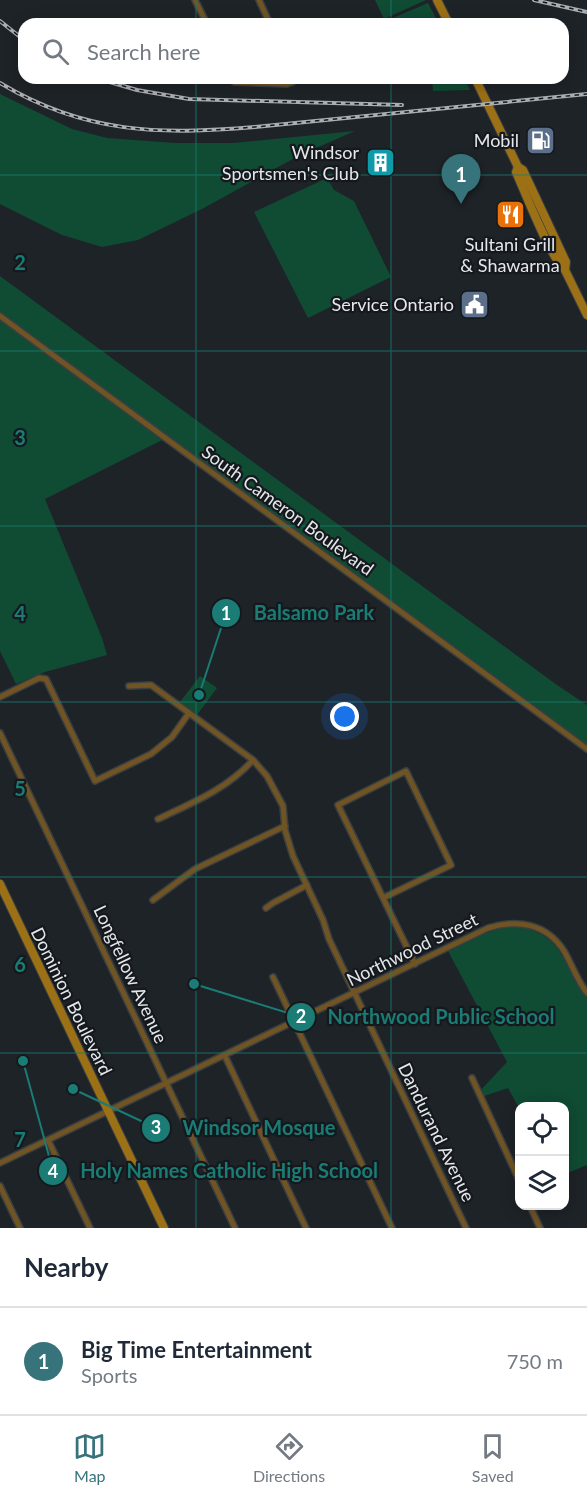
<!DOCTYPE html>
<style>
body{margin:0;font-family:Lato,sans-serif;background:#f6f6f7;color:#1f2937}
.controls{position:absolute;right:18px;bottom:18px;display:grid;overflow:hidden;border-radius:12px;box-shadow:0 3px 15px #0003}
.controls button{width:54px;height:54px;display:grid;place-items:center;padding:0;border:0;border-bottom:2px solid #e0e1e3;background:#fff;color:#1f2937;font:30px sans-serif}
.you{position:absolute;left:345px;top:717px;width:21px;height:21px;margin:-15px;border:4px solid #fff;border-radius:50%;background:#1a73e8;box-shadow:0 0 0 9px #1a73e833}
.badge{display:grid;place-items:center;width:39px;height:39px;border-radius:50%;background:#36737b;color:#fff;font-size:20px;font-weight:700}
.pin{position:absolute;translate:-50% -50px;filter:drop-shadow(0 2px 3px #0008)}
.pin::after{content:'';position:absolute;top:32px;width:21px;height:18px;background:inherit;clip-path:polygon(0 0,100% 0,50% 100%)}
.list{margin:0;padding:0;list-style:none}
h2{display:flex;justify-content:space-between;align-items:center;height:78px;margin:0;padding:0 24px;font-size:26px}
h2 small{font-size:20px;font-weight:400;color:#747a83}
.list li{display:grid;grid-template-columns:39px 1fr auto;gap:18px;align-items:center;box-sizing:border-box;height:108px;padding:0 24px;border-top:2px solid #e0e1e3}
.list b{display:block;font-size:22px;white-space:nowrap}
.list p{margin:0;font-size:20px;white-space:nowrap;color:#747a83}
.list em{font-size:20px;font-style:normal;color:#747a83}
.icon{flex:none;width:33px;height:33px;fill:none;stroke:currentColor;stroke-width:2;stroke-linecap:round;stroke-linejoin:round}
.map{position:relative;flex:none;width:587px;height:1228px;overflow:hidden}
.search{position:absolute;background:#fff;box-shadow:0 3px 15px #0003;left:18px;right:18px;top:18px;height:66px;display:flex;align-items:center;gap:15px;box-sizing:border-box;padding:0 21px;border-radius:18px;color:#747a83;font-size:22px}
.sheet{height:186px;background:#fff}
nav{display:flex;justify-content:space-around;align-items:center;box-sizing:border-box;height:84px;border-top:2px solid #e0e1e3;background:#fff;font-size:16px;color:#747a83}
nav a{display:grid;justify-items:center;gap:3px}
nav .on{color:#36737b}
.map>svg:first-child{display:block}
</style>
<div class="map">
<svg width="587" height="1228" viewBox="0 0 587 1228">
<rect width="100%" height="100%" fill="#1e2327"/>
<g fill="#104b34">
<path d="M 375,0 L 426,0 L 384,19 Z"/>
<path d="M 428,3 L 439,24 L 384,24 L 386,21 Z"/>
<path d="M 432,78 L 464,78 L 470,90 L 433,91 Z"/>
<path d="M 0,94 L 72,129 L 107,138 L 175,143 L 233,143 L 355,131 L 300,155 L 202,209 L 138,240 L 102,247 L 62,235 L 0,204 Z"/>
<path d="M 327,178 L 334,190 L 354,201 L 391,277 L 308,318 L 254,212 Z"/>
<path d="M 0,276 L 557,685 L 587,705 L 587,745 L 0,312 Z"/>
<path d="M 0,320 L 162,440 L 45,499 L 102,638 L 107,655 L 45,672 L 16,684 L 0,651 Z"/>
<path d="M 200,676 L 217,688 L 197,715 L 180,702 Z"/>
<path d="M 519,926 C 566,937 562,966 587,998 L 587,1165 L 565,1174 L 564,1106 L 519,1108 L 508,1088 L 481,1097 L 479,1092 L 507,1062 L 448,951 C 472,939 493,927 519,926 Z"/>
</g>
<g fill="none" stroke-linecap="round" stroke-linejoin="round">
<defs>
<g id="street">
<path d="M 195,0 L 207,24"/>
<path d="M 259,0 L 270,24"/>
<path d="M 232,78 L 234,82 L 287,84 L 293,82 L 293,78"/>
<path d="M 0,316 L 587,749"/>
<path d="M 129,686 L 151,685 L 253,760 L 267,776 L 283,806 L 285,830 L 293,856 L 323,920 L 329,939 L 466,1228"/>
<path d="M 0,697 L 39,678 L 46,679 L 95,781 L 151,754 L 172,737 L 189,713"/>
<path d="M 0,733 L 235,1228"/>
<path d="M 158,819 C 192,803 227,789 253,760"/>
<path d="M 383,898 L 451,865 L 406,771 L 338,805 L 415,964"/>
<path d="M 153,900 L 195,869 L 285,826"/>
<path d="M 266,908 L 273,903 L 307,885"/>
<path d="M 273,977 L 392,1228"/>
<path d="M 225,1056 L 306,1228"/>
<path d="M 472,1078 L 520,1182"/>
<path d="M 48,1140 L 90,1228"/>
<path d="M 0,1163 L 488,928 C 517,919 546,923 564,951 C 572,965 577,980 587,993"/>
<path d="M 0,1186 L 20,1228"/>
<path d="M 530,1206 L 540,1228"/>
</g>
<g id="secondary">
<path d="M 437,0 L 449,24"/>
<path d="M 475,78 L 518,167 L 523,170 L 566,262 L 565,270"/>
<path d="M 518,167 L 516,172 C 525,192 551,259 565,270 L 587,315"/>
<path d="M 0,884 L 164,1228"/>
</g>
</defs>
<use href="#street" stroke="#3a3f42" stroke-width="8"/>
<use href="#secondary" stroke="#3a3f42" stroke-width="10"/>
<use href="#street" stroke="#705424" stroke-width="5"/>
<use href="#secondary" stroke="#9c7015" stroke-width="8"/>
<defs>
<g id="rail">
<path d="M 534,0 L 587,12"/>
<path d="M 0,21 L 24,40"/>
<path d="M 96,78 L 137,90 L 189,99 L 402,105"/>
<path d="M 0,83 C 85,134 160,135 255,127 L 587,94"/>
</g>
</defs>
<use href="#rail" stroke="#aaaeb1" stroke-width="4"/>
<use href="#rail" stroke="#15191d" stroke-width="1.5" stroke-dasharray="4.5" stroke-linecap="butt"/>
</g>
<path fill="none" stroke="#1a7c74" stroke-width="1.5" stroke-opacity="0.55" d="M 196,0 L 196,24M 391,0 L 391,24M 196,78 L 196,1228M 391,78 L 391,1228M 0,175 L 587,175M 0,351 L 587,351M 0,526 L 587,526M 0,702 L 587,702M 0,877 L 587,877M 0,1053 L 587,1053"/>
<defs>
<symbol id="fuel-square" viewBox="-11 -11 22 22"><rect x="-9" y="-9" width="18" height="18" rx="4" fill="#5c6f8a" stroke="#15191d"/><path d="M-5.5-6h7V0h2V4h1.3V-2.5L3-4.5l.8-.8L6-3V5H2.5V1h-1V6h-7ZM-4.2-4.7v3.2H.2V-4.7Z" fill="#fff"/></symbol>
<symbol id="building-square" viewBox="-11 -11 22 22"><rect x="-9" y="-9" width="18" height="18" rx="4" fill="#0f9aa8" stroke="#15191d"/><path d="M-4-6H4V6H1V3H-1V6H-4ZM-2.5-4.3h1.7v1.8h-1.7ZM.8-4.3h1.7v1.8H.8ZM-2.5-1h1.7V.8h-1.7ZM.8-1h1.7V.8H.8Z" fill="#fff"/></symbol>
<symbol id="restaurant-square" viewBox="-11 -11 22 22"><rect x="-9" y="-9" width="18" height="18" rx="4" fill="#e8710a" stroke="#15191d"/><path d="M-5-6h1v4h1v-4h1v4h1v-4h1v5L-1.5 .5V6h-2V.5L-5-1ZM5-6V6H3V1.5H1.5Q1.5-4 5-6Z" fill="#fff"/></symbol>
<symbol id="civic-square" viewBox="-11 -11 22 22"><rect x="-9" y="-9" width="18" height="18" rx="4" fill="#5c6f8a" stroke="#15191d"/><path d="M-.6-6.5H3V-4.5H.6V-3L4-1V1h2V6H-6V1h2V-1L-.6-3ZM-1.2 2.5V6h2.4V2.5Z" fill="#fff"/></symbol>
</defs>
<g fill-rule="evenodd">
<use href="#fuel-square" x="524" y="124" width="33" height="33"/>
<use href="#building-square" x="364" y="146" width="33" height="33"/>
<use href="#restaurant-square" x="494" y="198" width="33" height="33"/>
<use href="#civic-square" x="458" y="288" width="33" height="33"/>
</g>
<g text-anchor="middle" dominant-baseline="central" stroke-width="4.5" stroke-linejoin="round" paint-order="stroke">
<g font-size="18" fill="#e5e8eb" stroke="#15191d" text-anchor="end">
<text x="519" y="140">Mobil</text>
<text x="359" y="152">Windsor<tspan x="359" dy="21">Sportsmen's Club</tspan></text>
<text x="510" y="244" text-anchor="middle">Sultani Grill<tspan x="510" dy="21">&amp; Shawarma</tspan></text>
<text x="454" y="304">Service Ontario</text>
</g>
<g font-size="18" fill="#e5e8eb" stroke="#15191d">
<text transform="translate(288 510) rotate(36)">South Cameron Boulevard</text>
<text transform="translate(412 949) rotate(-26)">Northwood Street</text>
<text transform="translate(131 974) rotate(65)">Longfellow Avenue</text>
<text transform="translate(72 1001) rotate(64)">Dominion Boulevard</text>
<text transform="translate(437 1132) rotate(64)">Dandurand Avenue</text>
</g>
</g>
<g font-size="20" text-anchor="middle" font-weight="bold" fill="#1a7c74" stroke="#15191d" stroke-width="4.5" stroke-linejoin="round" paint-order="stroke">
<text x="20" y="270">2</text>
<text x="20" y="445">3</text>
<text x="20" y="621">4</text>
<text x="20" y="796">5</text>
<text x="20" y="972">6</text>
<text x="20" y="1147">7</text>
</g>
<path fill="none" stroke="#1a7c74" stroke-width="2" d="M199 695L226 613M194 984L301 1017M73 1089L156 1128M23 1061L53 1171"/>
<g fill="#1a7c74" stroke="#15191d" stroke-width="2">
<circle cx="199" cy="695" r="6"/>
<circle cx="194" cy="984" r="6"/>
<circle cx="73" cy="1089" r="6"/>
<circle cx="23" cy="1061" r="6"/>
<circle cx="226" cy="613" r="15"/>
<circle cx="301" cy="1017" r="15"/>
<circle cx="156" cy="1128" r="15"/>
<circle cx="53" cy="1171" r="15"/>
</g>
<g font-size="18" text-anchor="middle" font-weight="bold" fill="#fff">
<text x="226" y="620">1</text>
<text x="301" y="1023">2</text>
<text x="156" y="1134">3</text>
<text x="53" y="1178">4</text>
</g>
<g font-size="20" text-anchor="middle" font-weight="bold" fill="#1a7c74" stroke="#15191d" stroke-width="4.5" stroke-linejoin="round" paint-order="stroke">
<text x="314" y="620">Balsamo Park</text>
<text x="441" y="1024">Northwood Public School</text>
<text x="259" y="1135">Windsor Mosque</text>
<text x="229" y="1178">Holy Names Catholic High School</text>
</g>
</svg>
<div class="controls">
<button><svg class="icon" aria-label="locate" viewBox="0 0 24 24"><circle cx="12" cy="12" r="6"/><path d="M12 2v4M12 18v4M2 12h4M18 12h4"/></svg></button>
<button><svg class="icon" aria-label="layers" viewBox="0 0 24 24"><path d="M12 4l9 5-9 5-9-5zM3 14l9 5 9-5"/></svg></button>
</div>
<div class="you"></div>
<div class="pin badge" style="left:461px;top:204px">1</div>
<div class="search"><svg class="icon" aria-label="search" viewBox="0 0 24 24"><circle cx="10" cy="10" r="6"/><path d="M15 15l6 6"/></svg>Search here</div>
</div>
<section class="sheet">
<h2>Nearby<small></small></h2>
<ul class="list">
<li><span class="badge">1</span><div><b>Big Time Entertainment</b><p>Sports</p></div><em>750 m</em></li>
</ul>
</section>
<nav>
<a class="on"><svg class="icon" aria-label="map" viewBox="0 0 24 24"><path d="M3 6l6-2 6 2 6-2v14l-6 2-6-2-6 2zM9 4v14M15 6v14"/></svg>Map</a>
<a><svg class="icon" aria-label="directions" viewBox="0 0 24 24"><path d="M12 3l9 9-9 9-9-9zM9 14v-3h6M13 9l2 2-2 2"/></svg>Directions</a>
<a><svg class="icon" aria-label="saved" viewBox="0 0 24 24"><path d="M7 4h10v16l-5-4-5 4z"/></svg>Saved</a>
</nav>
